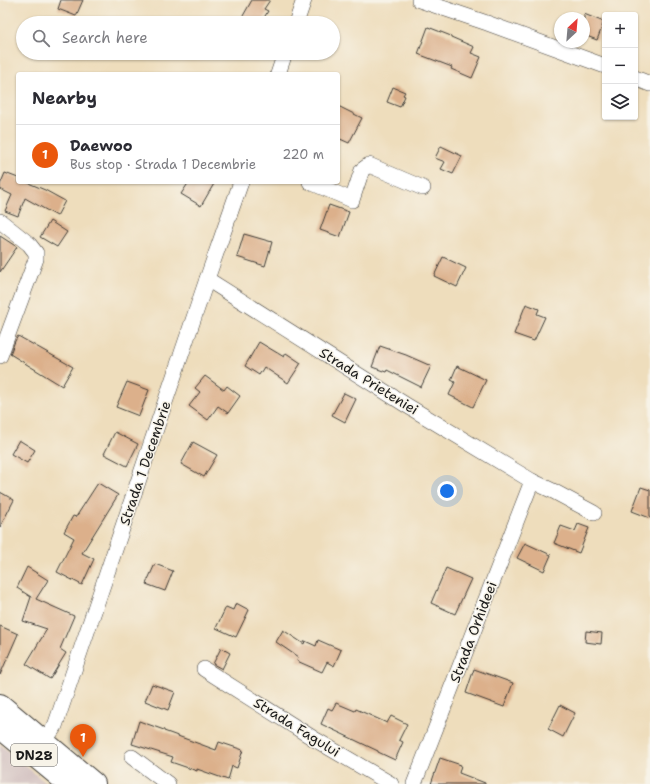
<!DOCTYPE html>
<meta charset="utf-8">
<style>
body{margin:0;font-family:"Shantell Sans",sans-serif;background:#f2f2f3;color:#2b2b33}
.controls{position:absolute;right:12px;top:12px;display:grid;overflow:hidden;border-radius:4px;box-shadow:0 1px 3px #0004}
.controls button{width:36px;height:36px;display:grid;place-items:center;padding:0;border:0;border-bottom:1px solid #e1e1e2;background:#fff;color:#2b2b33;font:20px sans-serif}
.compass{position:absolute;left:554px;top:12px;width:36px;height:36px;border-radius:50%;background:#fff;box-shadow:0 1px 3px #0004;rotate:26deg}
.you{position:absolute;left:447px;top:491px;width:14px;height:14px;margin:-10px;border:3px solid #fff;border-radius:50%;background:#1a73e8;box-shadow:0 0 0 6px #1a73e833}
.badge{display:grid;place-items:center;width:26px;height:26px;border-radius:50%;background:#ea580c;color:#fff;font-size:13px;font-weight:700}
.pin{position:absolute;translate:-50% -33px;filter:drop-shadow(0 1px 2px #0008)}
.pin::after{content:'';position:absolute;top:21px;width:14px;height:12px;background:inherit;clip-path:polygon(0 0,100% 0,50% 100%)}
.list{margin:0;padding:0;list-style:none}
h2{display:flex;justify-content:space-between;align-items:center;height:52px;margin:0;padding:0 16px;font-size:17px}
h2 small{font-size:13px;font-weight:400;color:#7c7c81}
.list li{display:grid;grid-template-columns:26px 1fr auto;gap:12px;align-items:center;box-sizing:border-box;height:60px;padding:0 16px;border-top:1px solid #e1e1e2}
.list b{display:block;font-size:15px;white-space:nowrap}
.list p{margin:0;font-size:13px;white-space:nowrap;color:#7c7c81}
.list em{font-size:13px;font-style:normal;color:#7c7c81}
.icon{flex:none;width:22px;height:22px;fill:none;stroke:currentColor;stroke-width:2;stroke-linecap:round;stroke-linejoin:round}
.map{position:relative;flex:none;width:650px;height:784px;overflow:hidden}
.search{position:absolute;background:#fff;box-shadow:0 1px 3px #0004;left:16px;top:16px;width:324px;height:44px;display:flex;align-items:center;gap:10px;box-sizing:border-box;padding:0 14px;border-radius:22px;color:#7c7c81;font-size:15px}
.panel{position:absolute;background:#fff;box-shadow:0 1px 3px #0004;left:16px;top:72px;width:324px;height:112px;border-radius:4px}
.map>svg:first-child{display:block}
</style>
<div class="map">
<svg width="650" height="784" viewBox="0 0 650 784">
<rect width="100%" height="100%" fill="#f7f3e8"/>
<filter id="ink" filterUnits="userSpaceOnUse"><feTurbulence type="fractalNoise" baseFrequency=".025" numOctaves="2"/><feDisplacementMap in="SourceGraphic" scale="8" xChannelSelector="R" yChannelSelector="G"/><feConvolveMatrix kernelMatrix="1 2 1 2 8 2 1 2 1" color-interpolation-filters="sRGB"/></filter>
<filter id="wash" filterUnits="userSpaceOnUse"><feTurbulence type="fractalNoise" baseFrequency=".012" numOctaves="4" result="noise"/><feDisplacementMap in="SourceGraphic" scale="16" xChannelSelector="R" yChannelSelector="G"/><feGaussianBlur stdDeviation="0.9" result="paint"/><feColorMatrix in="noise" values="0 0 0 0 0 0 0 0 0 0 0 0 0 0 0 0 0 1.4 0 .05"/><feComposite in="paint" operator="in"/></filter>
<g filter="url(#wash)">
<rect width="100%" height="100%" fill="#eeddbc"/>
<path fill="#d1bfbf" d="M 0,744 L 47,784 L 0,784 Z"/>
<g id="blocks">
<g fill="#dcb08b">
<path d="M 61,0 L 83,0 L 76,16 L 58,9 Z"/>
<path d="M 252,0 L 270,0 L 264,9 L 268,11 L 261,23 L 239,23 Z"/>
<path d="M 584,14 L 604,22 L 597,40 L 584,35 Z"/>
<path d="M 428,27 L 451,36 L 451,37 L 474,47 L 471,53 L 481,57 L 472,78 L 451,69 L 452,67 L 418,54 Z"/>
<path d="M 393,87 L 405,92 L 403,95 L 405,96 L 400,107 L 387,102 Z"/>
<path d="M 338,106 L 362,118 L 349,143 L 338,138 Z"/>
<path d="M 441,146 L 462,156 L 453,174 L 441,169 L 445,162 L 435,158 Z"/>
<path d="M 5,173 L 18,178 L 18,182 L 26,182 L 45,190 L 65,201 L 57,216 L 25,198 L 18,216 L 5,211 L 12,195 L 0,189 L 0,185 Z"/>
<path d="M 189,182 L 215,182 L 201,206 L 181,194 Z"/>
<path d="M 329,205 L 349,212 L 340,237 L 320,230 Z"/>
<path d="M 50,221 L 67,232 L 57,247 L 40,237 Z"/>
<path d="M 244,234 L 272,242 L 265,266 L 237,257 Z"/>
<path d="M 0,236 L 17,247 L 0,272 Z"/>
<path d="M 443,257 L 466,268 L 457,287 L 434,276 Z"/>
<path d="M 526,304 L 539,309 L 537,314 L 545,317 L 534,341 L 514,334 Z"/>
<path d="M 18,336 L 73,367 L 62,386 L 10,354 L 15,341 Z"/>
<path d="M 259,342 L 284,357 L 286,353 L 301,363 L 288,383 L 264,367 L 259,375 L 245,366 Z"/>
<path d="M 380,346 L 406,355 L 431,366 L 421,387 L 387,370 L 386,372 L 372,367 Z"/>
<path d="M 457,366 L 486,380 L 473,407 L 449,395 L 455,382 L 451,380 Z"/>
<path d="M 205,376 L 224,390 L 227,386 L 240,396 L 228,413 L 218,406 L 208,420 L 189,406 L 200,392 L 195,388 Z"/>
<path d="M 127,382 L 149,390 L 139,416 L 116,407 Z"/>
<path d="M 344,393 L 356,399 L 345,422 L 332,415 Z"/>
<path d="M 115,432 L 138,444 L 127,466 L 104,454 Z"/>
<path d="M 19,440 L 35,450 L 27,463 L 11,454 Z"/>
<path d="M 193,442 L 217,455 L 204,477 L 181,464 Z"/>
<path d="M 98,483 L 118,495 L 82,553 L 94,559 L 82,585 L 57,572 L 74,538 L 64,532 L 73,516 L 76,517 Z"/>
<path d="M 641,487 L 650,490 L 650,518 L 632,511 Z"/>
<path d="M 0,492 L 14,500 L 0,527 Z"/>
<path d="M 578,524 L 589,528 L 579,553 L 554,543 L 561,526 L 575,531 Z"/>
<path d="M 525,543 L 551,555 L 544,571 L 517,558 Z"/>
<path d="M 155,564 L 173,571 L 165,591 L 146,584 Z"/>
<path d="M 27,567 L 48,580 L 36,599 L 74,616 L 60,649 L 66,653 L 50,679 L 26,664 L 47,629 L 23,621 L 31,597 L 17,588 Z"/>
<path d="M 446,568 L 471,579 L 455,614 L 431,603 Z"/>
<path d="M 236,603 L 249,610 L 236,637 L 216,628 L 226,607 L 233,610 Z"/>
<path d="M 0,626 L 18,634 L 0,675 Z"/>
<path d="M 283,630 L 304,644 L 305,641 L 316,646 L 318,640 L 341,650 L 334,666 L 327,662 L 322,672 L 297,661 L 298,657 L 276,642 Z"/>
<path d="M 586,631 L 602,633 L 601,644 L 585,642 Z"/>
<path d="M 221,648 L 230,653 L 222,669 L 213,664 Z"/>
<path d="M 474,669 L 513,683 L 504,707 L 466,693 Z"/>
<path d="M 152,684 L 175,692 L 168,710 L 145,701 Z"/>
<path d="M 336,703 L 355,711 L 356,709 L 387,723 L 391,716 L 407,724 L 399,740 L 403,742 L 395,760 L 378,752 L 378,751 L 321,724 L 328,708 L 332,710 Z"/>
<path d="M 560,705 L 575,713 L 563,737 L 548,729 Z"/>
<path d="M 139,721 L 164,730 L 164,731 L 216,750 L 219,742 L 243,750 L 237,768 L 232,766 L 228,780 L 197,769 L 197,771 L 171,762 L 173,757 L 132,744 Z"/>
<path d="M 440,758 L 461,765 L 459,773 L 485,783 L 485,784 L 431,784 Z"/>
</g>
</g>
</g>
<g filter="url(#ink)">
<use href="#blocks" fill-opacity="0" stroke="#3c3934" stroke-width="1"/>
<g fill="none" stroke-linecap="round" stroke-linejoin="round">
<defs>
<g id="street">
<path d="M 419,0 L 487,23 L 605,66"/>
<path d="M 296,23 L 304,0"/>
<path d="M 278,74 L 285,53"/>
<path d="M 635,78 L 650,84"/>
<path d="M 310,182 L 352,200 L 362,170 L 369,165 L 423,188"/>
<path d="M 0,221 L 29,244 L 36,253 L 36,259 L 0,356"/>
<path d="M 207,279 L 406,405 L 532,481 L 553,491 L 594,513"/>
<path d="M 204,669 L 316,740 L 391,784"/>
<path d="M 44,742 L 55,726 L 207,279 L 241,182"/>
<path d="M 132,757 L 168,784"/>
<path d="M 414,784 L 532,481"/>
</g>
<g id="highway">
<path d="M 0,705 L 94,784"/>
<path d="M 0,727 L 69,784"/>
</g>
</defs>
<use href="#street" stroke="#3c3934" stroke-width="16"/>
<use href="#highway" stroke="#3c3934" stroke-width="24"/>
<use href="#street" stroke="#fff" stroke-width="15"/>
<use href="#highway" stroke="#fff" stroke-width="22"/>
</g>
</g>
<g text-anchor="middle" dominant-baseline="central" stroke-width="3" stroke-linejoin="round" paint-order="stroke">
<rect fill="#f7f3e8" stroke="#5e5c59" stroke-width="1" x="11" y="744" width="46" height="22" rx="3"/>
<g font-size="13" font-weight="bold" fill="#1c1c1c">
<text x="34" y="755">DN28</text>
</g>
<g font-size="14" fill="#1c1c1c" stroke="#f7f3e8">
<text transform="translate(369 381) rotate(32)">Strada Prieteniei</text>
<text transform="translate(145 463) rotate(-71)">Strada 1 Decembrie</text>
<text transform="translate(473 632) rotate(-69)">Strada Orhideei</text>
<text transform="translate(297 727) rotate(32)">Strada Fagului</text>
</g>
</g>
</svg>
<div class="controls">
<button>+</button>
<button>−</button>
<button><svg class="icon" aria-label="layers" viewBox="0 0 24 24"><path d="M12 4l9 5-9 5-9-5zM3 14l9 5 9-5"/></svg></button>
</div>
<svg class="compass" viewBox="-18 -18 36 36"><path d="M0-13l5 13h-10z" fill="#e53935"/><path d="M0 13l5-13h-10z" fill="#7c7c81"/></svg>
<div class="you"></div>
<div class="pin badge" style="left:83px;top:757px">1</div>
<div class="search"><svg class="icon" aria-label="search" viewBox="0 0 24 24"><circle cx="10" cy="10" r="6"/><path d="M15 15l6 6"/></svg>Search here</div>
<section class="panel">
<h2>Nearby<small></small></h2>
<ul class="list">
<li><span class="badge">1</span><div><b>Daewoo</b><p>Bus stop · Strada 1 Decembrie</p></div><em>220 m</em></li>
</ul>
</section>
</div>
